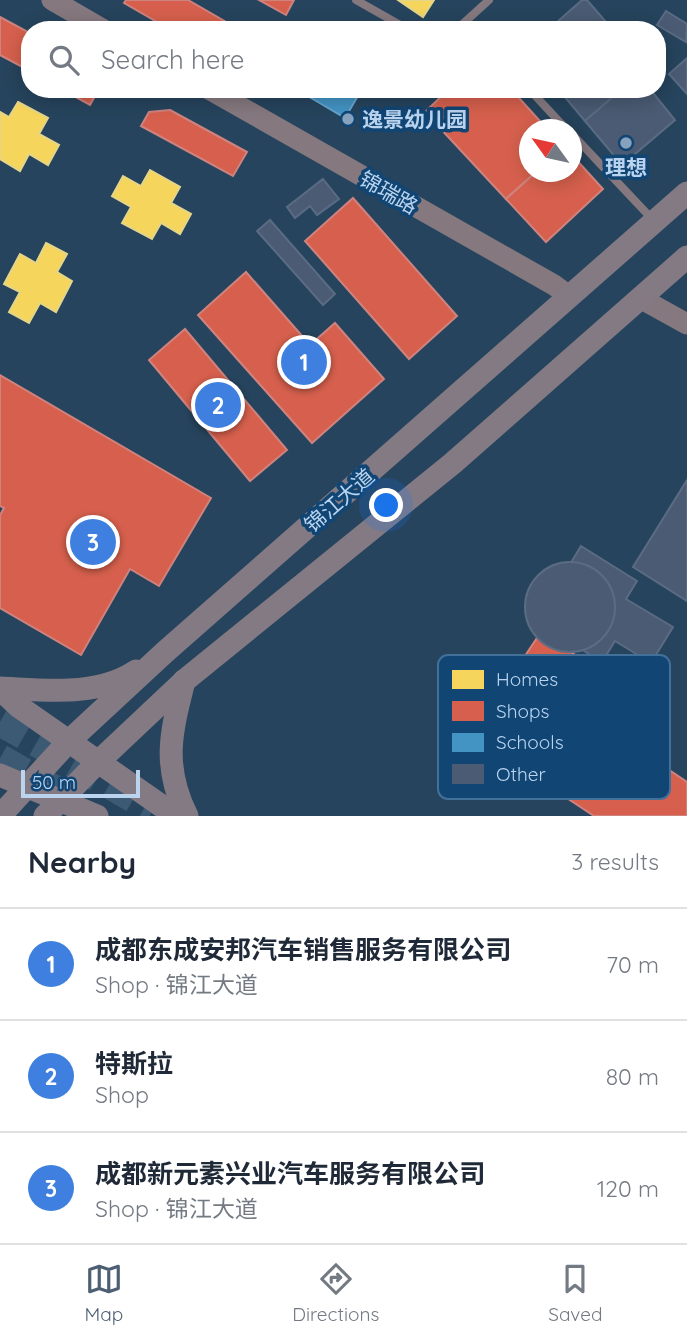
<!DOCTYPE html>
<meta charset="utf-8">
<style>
body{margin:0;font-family:Quicksand,"Noto Sans SC",sans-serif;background:#f2f2f3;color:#1f2937}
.compass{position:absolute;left:519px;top:119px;width:63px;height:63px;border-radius:50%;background:#fff;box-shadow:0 4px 18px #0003;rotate:303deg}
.scale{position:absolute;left:21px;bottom:18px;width:119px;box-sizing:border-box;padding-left:7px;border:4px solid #bad4f0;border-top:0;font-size:19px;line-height:24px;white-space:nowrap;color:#bad4f0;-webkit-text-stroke:5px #104574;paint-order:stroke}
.you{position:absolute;left:387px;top:506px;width:24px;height:24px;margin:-18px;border:5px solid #fff;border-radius:50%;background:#1a73e8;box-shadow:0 0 0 10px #1a73e833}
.badge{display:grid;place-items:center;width:46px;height:46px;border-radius:50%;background:#4d5f73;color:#fff;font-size:23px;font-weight:700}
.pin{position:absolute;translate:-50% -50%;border:4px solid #fff;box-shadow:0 2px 7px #0006}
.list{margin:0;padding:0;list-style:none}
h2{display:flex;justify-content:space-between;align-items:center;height:91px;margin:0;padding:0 28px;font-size:30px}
h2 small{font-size:23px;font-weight:400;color:#747a83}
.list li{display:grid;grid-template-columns:46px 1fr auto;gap:21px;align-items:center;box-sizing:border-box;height:112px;padding:0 28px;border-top:2px solid #e0e1e3}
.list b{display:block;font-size:26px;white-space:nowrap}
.list p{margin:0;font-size:23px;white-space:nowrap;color:#747a83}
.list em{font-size:23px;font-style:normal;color:#747a83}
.icon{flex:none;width:38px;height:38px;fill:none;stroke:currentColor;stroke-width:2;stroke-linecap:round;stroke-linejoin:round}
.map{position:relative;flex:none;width:687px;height:816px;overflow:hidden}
.search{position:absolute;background:#fff;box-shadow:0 4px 18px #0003;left:21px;right:21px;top:21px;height:77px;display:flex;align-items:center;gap:18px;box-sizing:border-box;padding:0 24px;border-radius:28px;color:#747a83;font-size:26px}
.sheet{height:427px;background:#fff}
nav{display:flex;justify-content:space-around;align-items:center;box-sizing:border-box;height:98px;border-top:2px solid #e0e1e3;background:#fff;font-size:19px;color:#747a83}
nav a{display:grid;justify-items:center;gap:4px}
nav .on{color:#4d5f73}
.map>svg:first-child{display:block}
</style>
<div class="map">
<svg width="687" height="816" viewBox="0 0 687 816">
<rect width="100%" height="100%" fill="#26445d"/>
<g fill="#f6d55c" stroke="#e4d588" stroke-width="2">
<path d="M 398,0 L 434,0 L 423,17 Z"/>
<path d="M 18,102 L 48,118 L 39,134 L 59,145 L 48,165 L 29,154 L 20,171 L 0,159 L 0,112 L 9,117 Z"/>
<path d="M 150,170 L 180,187 L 171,203 L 191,214 L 180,234 L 161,223 L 152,239 L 122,223 L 131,207 L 112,196 L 123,176 L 141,186 Z"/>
<path d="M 46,243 L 67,254 L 57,272 L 72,281 L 56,312 L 40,303 L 29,323 L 9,312 L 20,292 L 4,284 L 20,254 L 36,263 Z"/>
</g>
<g fill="#d6604d" stroke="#ce837e" stroke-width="2">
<path d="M 126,0 L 188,0 L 240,30 L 171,30 L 124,3 Z"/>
<path d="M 259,0 L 294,0 L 286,15 Z"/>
<path d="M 0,17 L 30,33 L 30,71 L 0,55 Z"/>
<path d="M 61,89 L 99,89 L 90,105 Z"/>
<path d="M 449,89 L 511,89 L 548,130 L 530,130 L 530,172 L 536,172 L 506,199 L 425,112 Z"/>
<path d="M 170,110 L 247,152 L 233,176 L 141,126 L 149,112 Z"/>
<path d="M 572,155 L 603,189 L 546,242 L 506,199 L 536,172 L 572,172 Z"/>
<path d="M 353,198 L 457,316 L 409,359 L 305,241 Z"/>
<path d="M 246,272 L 310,345 L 335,323 L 384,379 L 312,443 L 198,315 Z"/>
<path d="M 185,329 L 287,450 L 250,481 L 149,360 Z"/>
<path d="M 0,375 L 211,498 L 159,586 L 130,569 L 81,655 L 0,608 L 0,515 L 4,508 L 0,506 Z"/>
<path d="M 541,632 L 586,662 L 562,698 L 687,782 L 687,816 L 594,816 L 472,735 Z"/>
</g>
<path fill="#4393c3" stroke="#67a6d0" stroke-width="2" d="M 296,89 L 362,89 L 345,118 Z"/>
<g fill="#4a5b73" stroke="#5a6c83" stroke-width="2">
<path d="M 582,0 L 587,0 L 613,30 L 548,30 Z"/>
<path d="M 666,11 L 687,24 L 686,42 L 657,25 Z"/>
<path d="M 687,58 L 687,94 L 669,74 Z"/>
<path d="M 558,89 L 622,89 L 585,121 Z"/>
<path d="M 622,89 L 650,89 L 675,120 L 622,165 L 585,121 Z"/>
<path d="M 323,179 L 339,199 L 317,215 L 310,206 L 295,218 L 287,207 Z"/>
<path d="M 270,220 L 335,294 L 323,305 L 257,231 Z"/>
<path d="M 687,480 L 687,601 L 633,567 Z"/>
<path d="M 581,546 L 637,581 L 626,599 L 673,627 L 651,663 L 615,641 L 602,662 L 536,621 Z"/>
<circle cx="570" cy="607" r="45"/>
</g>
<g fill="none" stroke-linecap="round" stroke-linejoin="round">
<g stroke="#3c5a73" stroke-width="28" stroke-dasharray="28 14" stroke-linecap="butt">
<path d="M 0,722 L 153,810"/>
<path d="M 0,758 L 58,791"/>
</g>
<g stroke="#85797f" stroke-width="8">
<path d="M 356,0 L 409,30"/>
<path d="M 456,30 L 489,0"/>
<path d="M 529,89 L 567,130"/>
<path d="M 572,134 L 653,220"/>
</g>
<g stroke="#85797f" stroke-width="21">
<path d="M 52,0 L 104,30"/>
<path d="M 209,89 L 554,285 L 569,296"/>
<path d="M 640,298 L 687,324"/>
</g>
<g stroke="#847a84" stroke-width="23">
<path d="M 184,681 C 171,732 162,766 187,816"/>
<path d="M 0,688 C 45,690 97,697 136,671"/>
<path d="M 0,689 L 18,706 L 176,816"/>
<path d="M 0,775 L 97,816"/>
<path d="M 0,816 L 69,741 L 165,652 L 687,193"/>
<path d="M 45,816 L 98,762 L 184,681 L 453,463 L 687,257"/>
</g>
</g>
<g fill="#86a2bd" stroke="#104574" stroke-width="2.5">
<circle cx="348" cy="119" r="7"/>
<circle cx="626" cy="143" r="7"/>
</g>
<g text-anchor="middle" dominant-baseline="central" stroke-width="7" stroke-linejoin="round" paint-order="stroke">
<g font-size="21" font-weight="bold" fill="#bad4f0" stroke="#104574" text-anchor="start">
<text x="362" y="119">逸景幼儿园</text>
<text x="626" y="167" text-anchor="middle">理想</text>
</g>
<g font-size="21" fill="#bad4f0" stroke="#104574">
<text transform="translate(389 192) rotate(30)">锦瑞路</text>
<text transform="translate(339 500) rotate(-41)">锦江大道</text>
</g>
</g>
<rect x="438" y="655" width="232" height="144" rx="10" fill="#104574" stroke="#437099" stroke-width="2"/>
<rect x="452" y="670" width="32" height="19" fill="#f6d55c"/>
<rect x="452" y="701" width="32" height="20" fill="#d6604d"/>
<rect x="452" y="733" width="32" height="19" fill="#4393c3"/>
<rect x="452" y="764" width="32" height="20" fill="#4a5b73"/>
<g font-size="19" fill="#bad4f0">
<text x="496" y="686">Homes</text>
<text x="496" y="718">Shops</text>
<text x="496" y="749">Schools</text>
<text x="496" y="781">Other</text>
</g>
</svg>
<svg class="compass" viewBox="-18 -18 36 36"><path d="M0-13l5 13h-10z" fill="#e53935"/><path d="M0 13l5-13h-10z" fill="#747a83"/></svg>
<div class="scale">50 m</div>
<div class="you"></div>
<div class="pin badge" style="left:304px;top:362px;background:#3f7fe0">1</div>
<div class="pin badge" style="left:218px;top:405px;background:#3f7fe0">2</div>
<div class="pin badge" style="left:93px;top:542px;background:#3f7fe0">3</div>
<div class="search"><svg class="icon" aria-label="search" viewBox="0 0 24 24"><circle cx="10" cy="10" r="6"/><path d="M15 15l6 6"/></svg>Search here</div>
</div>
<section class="sheet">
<h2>Nearby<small>3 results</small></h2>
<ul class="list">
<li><span class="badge" style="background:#3f7fe0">1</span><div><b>成都东成安邦汽车销售服务有限公司</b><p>Shop · 锦江大道</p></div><em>70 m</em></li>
<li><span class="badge" style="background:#3f7fe0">2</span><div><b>特斯拉</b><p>Shop</p></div><em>80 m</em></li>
<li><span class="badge" style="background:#3f7fe0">3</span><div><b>成都新元素兴业汽车服务有限公司</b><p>Shop · 锦江大道</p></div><em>120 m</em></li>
</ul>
</section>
<nav>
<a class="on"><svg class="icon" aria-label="map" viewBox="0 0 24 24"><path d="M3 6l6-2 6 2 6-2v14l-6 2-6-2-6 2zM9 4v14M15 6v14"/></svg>Map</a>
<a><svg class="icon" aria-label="directions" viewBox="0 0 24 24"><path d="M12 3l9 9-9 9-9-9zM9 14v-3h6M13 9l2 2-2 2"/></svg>Directions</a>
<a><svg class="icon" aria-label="saved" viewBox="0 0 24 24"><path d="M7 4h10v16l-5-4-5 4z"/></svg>Saved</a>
</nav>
